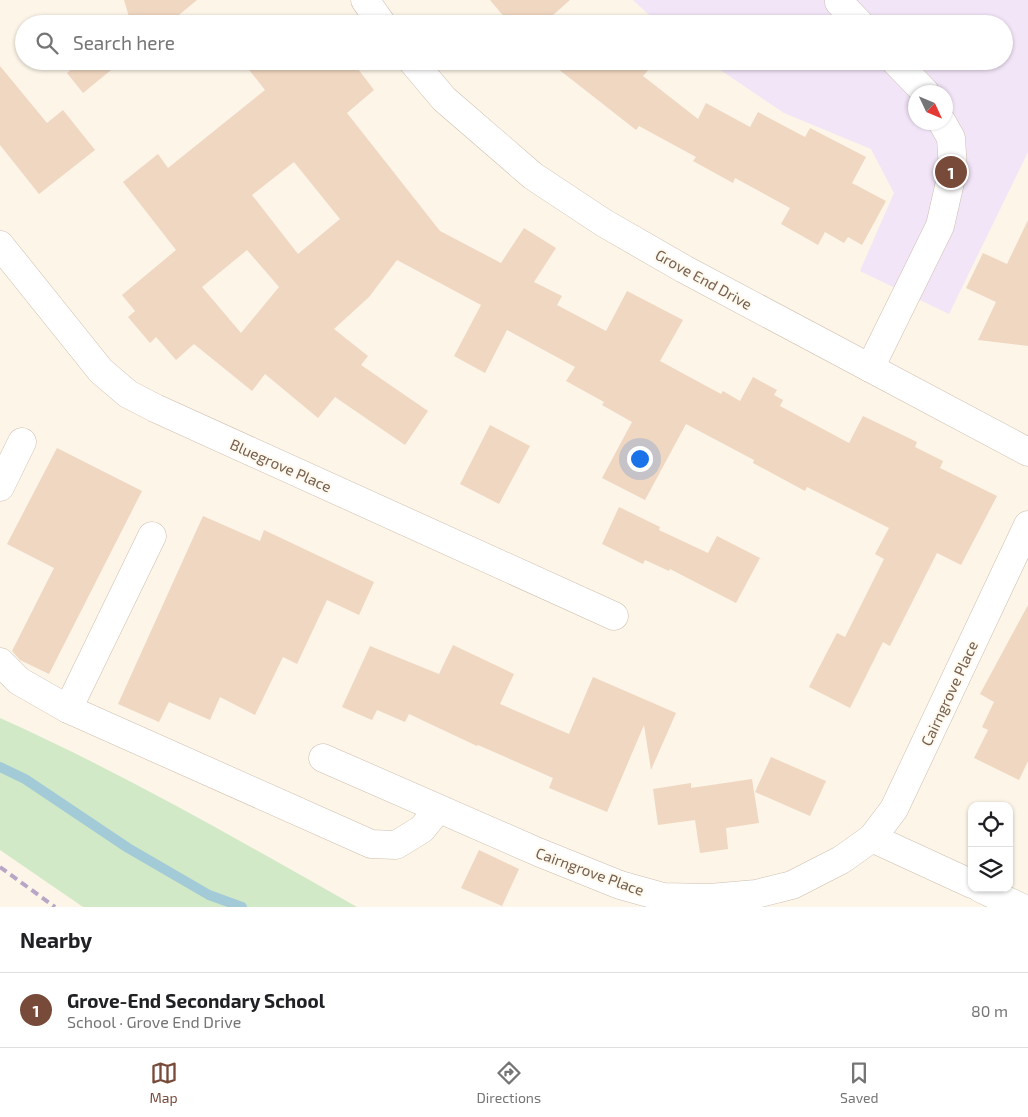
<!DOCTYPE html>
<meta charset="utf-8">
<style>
body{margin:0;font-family:"Exo 2",sans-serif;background:#f6f6f6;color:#202124}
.controls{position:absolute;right:15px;bottom:15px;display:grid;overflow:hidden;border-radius:10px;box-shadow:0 1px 4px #0004}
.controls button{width:45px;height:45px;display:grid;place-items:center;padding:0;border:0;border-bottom:1px solid #e0e0e0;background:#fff;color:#202124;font:25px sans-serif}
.compass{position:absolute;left:908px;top:85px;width:45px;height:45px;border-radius:50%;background:#fff;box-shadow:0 1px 4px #0004;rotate:134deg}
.you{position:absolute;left:639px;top:458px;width:18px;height:18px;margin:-12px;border:4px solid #fff;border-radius:50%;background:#1a73e8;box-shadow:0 0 0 8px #1a73e833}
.badge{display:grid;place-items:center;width:32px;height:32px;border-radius:50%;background:#774a39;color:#fff;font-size:16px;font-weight:700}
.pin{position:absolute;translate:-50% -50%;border:2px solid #fff;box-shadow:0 1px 5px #0006}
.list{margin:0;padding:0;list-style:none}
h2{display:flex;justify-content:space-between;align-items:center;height:65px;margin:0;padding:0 20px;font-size:21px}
h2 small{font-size:16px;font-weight:400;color:#757577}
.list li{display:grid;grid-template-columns:32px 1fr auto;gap:15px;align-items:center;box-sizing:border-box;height:75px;padding:0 20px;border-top:1px solid #e0e0e0}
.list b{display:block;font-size:19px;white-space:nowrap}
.list p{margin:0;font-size:16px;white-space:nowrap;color:#757577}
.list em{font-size:16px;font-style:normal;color:#757577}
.icon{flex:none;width:28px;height:28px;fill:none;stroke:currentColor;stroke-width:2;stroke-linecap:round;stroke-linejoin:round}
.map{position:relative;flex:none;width:1028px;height:907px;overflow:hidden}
.search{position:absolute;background:#fff;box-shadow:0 1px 4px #0004;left:15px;right:15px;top:15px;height:55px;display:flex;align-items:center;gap:12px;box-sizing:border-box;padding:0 18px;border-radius:28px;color:#757577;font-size:19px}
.sheet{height:140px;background:#fff}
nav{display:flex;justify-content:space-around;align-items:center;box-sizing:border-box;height:70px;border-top:1px solid #e0e0e0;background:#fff;font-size:14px;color:#757577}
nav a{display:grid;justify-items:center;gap:2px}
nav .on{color:#774a39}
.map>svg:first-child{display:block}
</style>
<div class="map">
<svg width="1028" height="907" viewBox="0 0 1028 907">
<rect width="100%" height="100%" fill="#fcf5e8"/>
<path fill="#f2e5f8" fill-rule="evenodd" d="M 633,0 L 1028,0 L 1028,152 L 949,314 L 860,271 L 894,193 L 871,149 L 784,113 L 707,61 L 1004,61 L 1004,24 L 659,24 ZM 916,92 L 946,92 L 946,122 L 916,122 Z"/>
<path fill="#d2e9c7" d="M 0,718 C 123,773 240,841 357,907 L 83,907 L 0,850 Z"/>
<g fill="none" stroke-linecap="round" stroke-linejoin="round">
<path stroke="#a3cbd7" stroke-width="10" d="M 0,767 L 25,779 L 128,848 L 209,895 L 242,907"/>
</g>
<g fill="#f0d7c1" fill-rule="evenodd">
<path d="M 124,0 L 197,0 L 168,24 L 126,24 L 130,20 Z"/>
<path d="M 490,0 L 570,0 L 543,24 L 510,24 Z"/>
<path d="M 81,61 L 122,61 L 83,93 L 67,73 Z"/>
<path d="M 251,61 L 352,61 L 374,90 L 347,113 L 440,231 L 501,263 L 524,228 L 556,248 L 534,282 L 562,296 L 557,305 L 606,331 L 627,291 L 683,320 L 660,361 L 721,394 L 723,391 L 740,401 L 753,377 L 777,390 L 774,395 L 783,400 L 780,406 L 849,443 L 863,416 L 917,442 L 915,447 L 943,461 L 940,468 L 997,496 L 961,565 L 937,553 L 890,646 L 883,642 L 850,708 L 809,687 L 837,633 L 845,637 L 884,559 L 875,554 L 889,528 L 807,487 L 805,491 L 753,463 L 754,460 L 686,424 L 645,500 L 602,478 L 632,422 L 602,405 L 604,402 L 566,381 L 575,367 L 507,330 L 485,373 L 454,356 L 481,305 L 397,260 L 369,297 L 334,329 L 368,356 L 361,365 L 428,411 L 405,445 L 335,397 L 318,418 L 265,374 L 252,391 L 194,344 L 176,360 L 156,337 L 150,343 L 128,317 L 135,311 L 122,295 L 176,250 L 123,182 L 158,154 L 168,168 L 265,90 L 246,66 ZM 294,162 L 340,219 L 298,254 L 252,195 ZM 247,250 L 279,287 L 241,333 L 202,287 Z"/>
<path d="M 548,61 L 656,61 L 643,76 L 698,119 L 706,103 L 750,127 L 758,112 L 805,137 L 810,128 L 866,157 L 852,183 L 886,201 L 862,245 L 848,237 L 844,243 L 825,232 L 818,245 L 781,224 L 790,208 L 735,178 L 733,183 L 693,161 L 696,157 L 639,126 L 636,130 Z"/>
<path d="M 0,66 L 47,123 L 63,110 L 95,150 L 39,194 L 0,145 Z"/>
<path d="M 1028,220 L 1028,346 L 978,340 L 996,302 L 966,288 L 983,253 L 1007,264 Z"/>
<path d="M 490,425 L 530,446 L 499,504 L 460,484 Z"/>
<path d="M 57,448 L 142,491 L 49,674 L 20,660 L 12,651 L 54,568 L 7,544 Z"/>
<path d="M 619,507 L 660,527 L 659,530 L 708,553 L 717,536 L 760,558 L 736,603 L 670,569 L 669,571 L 645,560 L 643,564 L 602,544 Z"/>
<path d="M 203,516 L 260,541 L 264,530 L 374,582 L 359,615 L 327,600 L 297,664 L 283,657 L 255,715 L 220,697 L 210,720 L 169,702 L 159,722 L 118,704 Z"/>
<path d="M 1028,605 L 1028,761 L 1019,780 L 974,758 L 988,730 L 982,727 L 994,702 L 980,694 Z"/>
<path d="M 453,645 L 514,674 L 500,704 L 569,734 L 593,677 L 676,713 L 651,770 L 644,725 L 607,812 L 549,788 L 553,778 L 478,745 L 477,746 L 409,714 L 405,722 L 377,710 L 372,720 L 342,707 L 370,646 L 439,674 Z"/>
<path d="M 771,757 L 826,781 L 810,816 L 755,792 Z"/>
<path d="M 752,779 L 759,823 L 726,828 L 728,849 L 700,853 L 695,820 L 658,825 L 653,789 L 691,783 L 691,788 Z"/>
<path d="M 479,850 L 519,869 L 502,906 L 461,888 Z"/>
</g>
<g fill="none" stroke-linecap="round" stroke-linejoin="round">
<defs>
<g id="minor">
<path d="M 365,0 L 382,24"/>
<path d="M 839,2 L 860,24"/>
<path d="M 412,61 L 444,99 L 533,176 L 604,223 L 684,269 L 1028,452"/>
<path d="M 895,61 L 925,92"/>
<path d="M 0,245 L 101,371 L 128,394 L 155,408 L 614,616"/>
<path d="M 870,368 L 940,226 L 953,169 L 951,138 L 942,122"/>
<path d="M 0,487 L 22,442"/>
<path d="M 0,662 L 19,681 L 68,709 L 371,844 L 396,845 L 422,829 L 438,809"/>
<path d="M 68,709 L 152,536"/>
<path d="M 323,758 L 538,852 L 620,885 L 663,897 L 710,898 L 756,894 L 792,885 L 841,860 L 872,838 L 894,809 L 1028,525"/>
<path d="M 872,838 L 972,884"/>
<path d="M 980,888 L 1020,907"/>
</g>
</defs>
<use href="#minor" stroke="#cebeae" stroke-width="29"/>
<use href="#minor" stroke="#fff" stroke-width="28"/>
<path stroke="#b9a6c6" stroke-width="4" stroke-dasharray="8 5" stroke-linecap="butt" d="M 0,867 L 55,907"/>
</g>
<g text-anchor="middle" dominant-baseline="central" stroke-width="4" stroke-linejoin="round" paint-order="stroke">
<g font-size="15" fill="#755e4d" stroke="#fef9ee">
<text transform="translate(704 279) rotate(29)">Grove End Drive</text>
<text transform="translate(281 465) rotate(24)">Bluegrove Place</text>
<text transform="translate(949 693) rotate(-65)">Cairngrove Place</text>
<text transform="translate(590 871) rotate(20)">Cairngrove Place</text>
</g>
</g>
</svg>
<div class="controls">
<button><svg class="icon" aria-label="locate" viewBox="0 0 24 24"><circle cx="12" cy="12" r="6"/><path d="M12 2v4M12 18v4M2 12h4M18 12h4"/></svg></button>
<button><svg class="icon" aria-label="layers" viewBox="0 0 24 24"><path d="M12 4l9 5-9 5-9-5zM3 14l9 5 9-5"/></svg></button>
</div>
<svg class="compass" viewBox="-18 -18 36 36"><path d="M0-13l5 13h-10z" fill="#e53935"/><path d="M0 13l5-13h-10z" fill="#757577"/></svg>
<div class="you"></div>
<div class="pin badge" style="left:951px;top:172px">1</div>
<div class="search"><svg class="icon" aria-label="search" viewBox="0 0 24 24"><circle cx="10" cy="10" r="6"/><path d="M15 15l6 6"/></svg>Search here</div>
</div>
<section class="sheet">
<h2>Nearby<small></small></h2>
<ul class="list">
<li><span class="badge">1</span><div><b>Grove-End Secondary School</b><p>School · Grove End Drive</p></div><em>80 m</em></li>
</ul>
</section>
<nav>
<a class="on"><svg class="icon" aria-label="map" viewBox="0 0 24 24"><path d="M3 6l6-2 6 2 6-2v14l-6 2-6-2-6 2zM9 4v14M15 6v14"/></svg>Map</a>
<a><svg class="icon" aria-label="directions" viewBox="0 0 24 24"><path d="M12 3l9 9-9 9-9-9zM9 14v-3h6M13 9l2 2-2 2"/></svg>Directions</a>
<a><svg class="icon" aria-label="saved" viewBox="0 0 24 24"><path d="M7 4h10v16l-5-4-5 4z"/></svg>Saved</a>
</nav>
